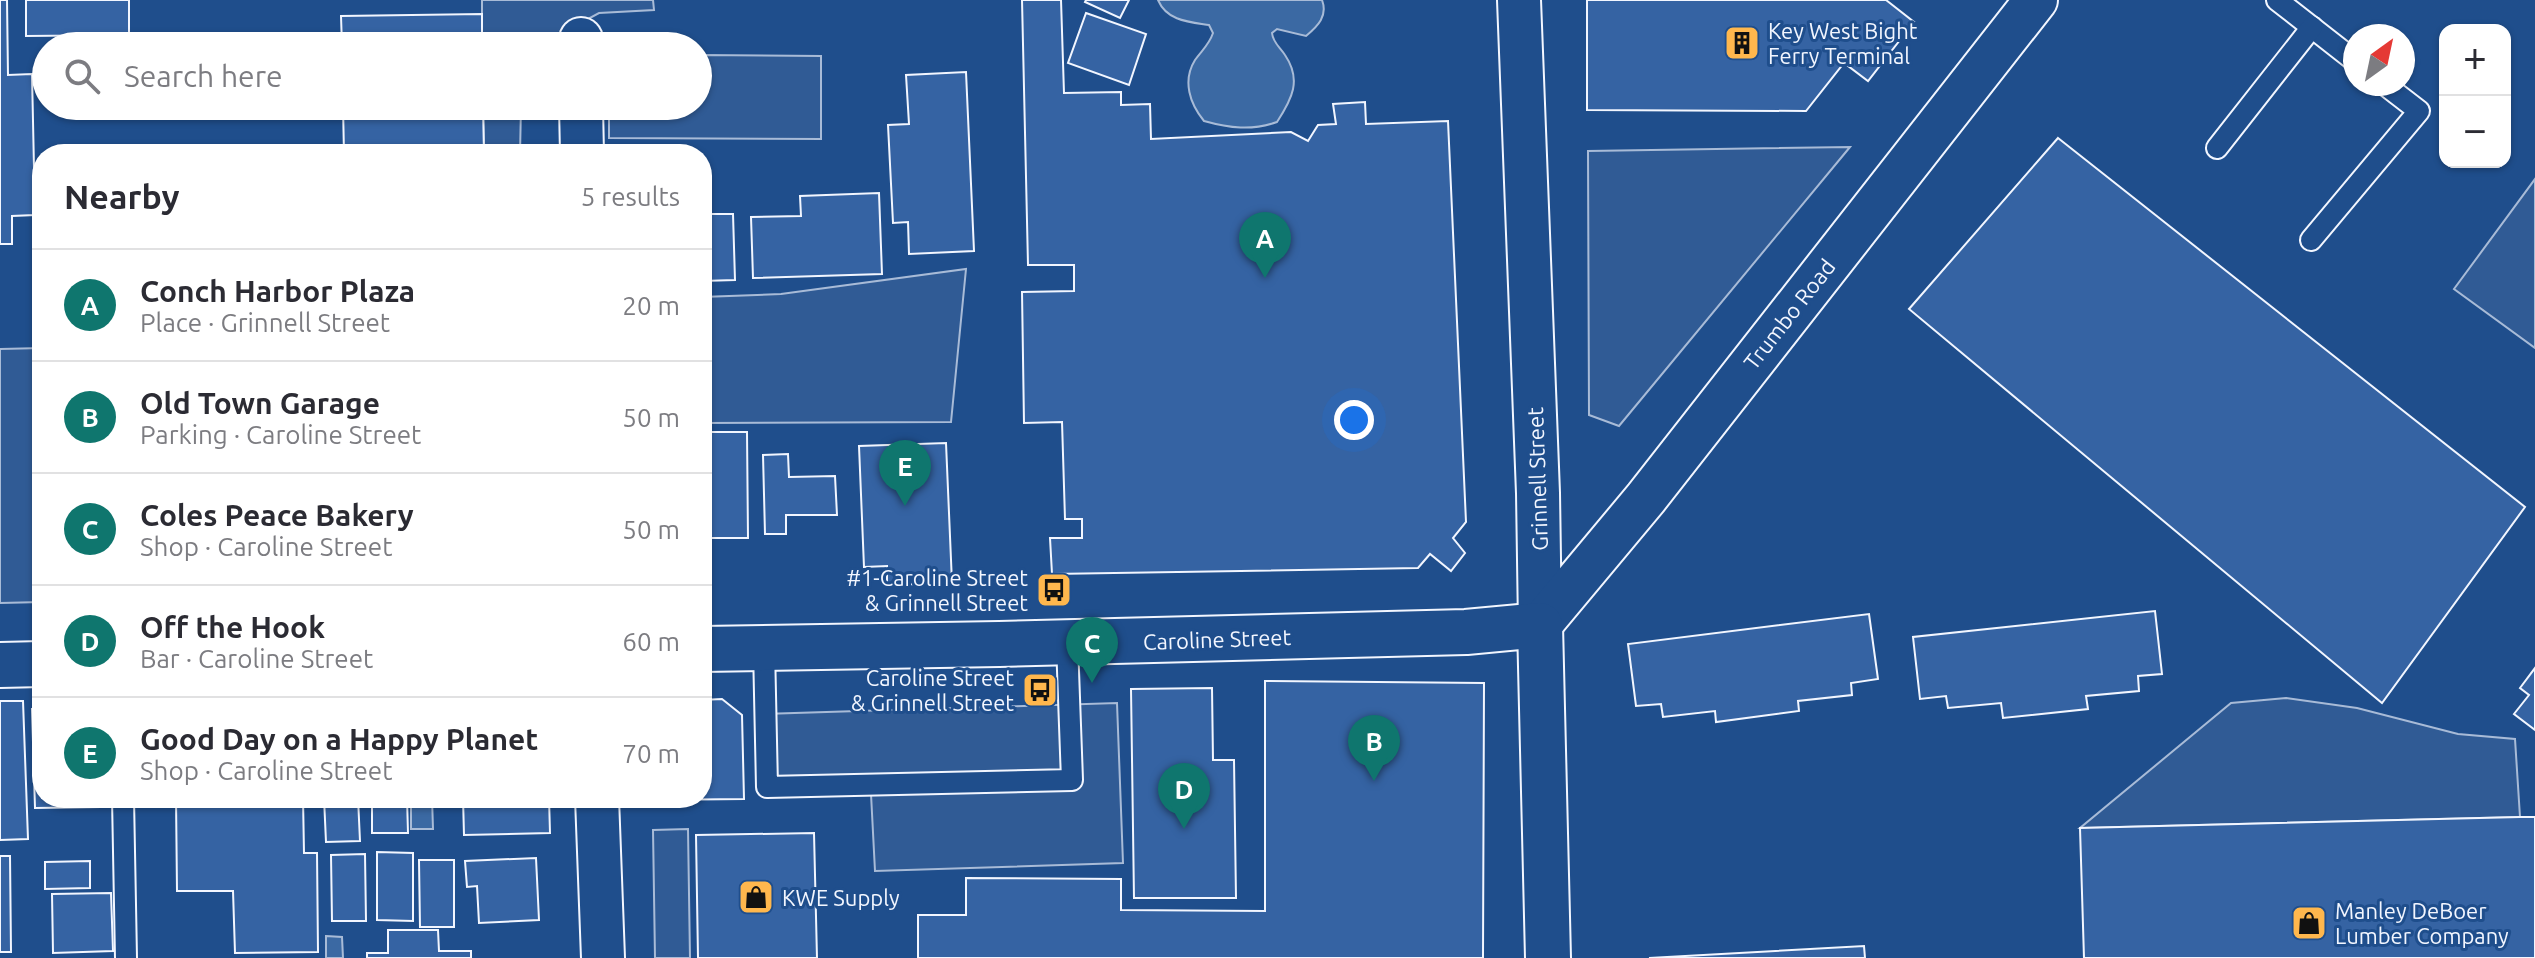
<!DOCTYPE html>
<meta charset="utf-8">
<style>
body{margin:0;font-family:Ubuntu,sans-serif;background:#f2f2f3;color:#2b2b33}
.controls{position:absolute;right:24px;top:24px;display:grid;overflow:hidden;border-radius:16px;box-shadow:0 2px 6px #0004}
.controls button{width:72px;height:72px;display:grid;place-items:center;padding:0;border:0;border-bottom:2px solid #e1e1e2;background:#fff;color:#2b2b33;font:40px sans-serif}
.compass{position:absolute;left:2343px;top:24px;width:72px;height:72px;border-radius:50%;background:#fff;box-shadow:0 2px 6px #0004;rotate:33deg}
.you{position:absolute;left:1354px;top:420px;width:28px;height:28px;margin:-20px;border:6px solid #fff;border-radius:50%;background:#1a73e8;box-shadow:0 0 0 12px #1a73e833}
.badge{display:grid;place-items:center;width:52px;height:52px;border-radius:50%;background:#0f766e;color:#fff;font-size:26px;font-weight:700}
.pin{position:absolute;translate:-50% -66px;filter:drop-shadow(0 2px 4px #0008)}
.pin::after{content:'';position:absolute;top:42px;width:28px;height:24px;background:inherit;clip-path:polygon(0 0,100% 0,50% 100%)}
.list{margin:0;padding:0;list-style:none}
h2{display:flex;justify-content:space-between;align-items:center;height:104px;margin:0;padding:0 32px;font-size:34px}
h2 small{font-size:26px;font-weight:400;color:#7c7c81}
.list li{display:grid;grid-template-columns:52px 1fr auto;gap:24px;align-items:center;box-sizing:border-box;height:112px;padding:0 32px;border-top:2px solid #e1e1e2}
.list b{display:block;font-size:30px;white-space:nowrap}
.list p{margin:0;font-size:26px;white-space:nowrap;color:#7c7c81}
.list em{font-size:26px;font-style:normal;color:#7c7c81}
.icon{flex:none;width:44px;height:44px;fill:none;stroke:currentColor;stroke-width:2;stroke-linecap:round;stroke-linejoin:round}
.map{position:relative;flex:none;width:2535px;height:958px;overflow:hidden}
.search{position:absolute;background:#fff;box-shadow:0 2px 6px #0004;left:32px;top:32px;width:680px;height:88px;display:flex;align-items:center;gap:20px;box-sizing:border-box;padding:0 28px;border-radius:44px;color:#7c7c81;font-size:30px}
.panel{position:absolute;background:#fff;box-shadow:0 2px 6px #0004;left:32px;top:144px;width:680px;height:664px;border-radius:32px}
.map>svg:first-child{display:block}
</style>
<div class="map">
<svg width="2535" height="958" viewBox="0 0 2535 958">
<rect width="100%" height="100%" fill="#1f4e8c"/>
<g fill="#305b95" stroke="#a8bbd7" stroke-width="2">
<path d="M 482,0 L 653,0 L 654,10 L 599,13 L 560,34 L 548,46 L 482,46 Z"/>
<path d="M 698,55 L 821,56 L 821,139 L 609,138 L 609,106 L 698,106 Z"/>
<path d="M 483,106 L 521,106 L 520,154 L 484,154 Z"/>
<path d="M 1850,147 L 1619,426 L 1589,415 L 1588,151 Z"/>
<path d="M 2535,179 L 2535,348 L 2454,289 Z"/>
<path d="M 966,269 L 951,422 L 702,423 L 702,297 L 781,294 Z"/>
<path d="M 42,348 L 42,602 L 0,603 L 0,349 Z"/>
<path d="M 2286,698 L 2357,708 L 2458,734 L 2515,739 L 2520,817 L 2080,828 L 2231,703 Z"/>
<path d="M 1117,703 L 1123,863 L 875,871 L 871,794 L 767,797 L 763,714 Z"/>
<path d="M 688,829 L 690,958 L 655,958 L 653,830 Z"/>
</g>
<g fill="#3b69a3" stroke="#a8bbd7" stroke-width="2">
<path d="M 1158,0 L 1322,0 C 1328,16 1318,26 1306,36 L 1277,29 L 1272,33 C 1273,43 1280,47 1285,55 C 1302,80 1292,99 1277,122 C 1252,131 1229,128 1204,121 C 1190,104 1182,81 1195,60 C 1202,50 1209,45 1213,33 L 1209,25 C 1189,22 1167,21 1158,0 Z"/>
<path d="M 411,798 L 432,798 L 433,829 L 411,829 Z"/>
<path d="M 326,936 L 342,937 L 343,958 L 326,958 Z"/>
</g>
<g fill="#3563a3" stroke="#f2f6ff" stroke-width="2">
<path d="M 0,0 L 7,0 L 8,75 L 32,74 L 35,215 L 12,216 L 12,244 L 0,244 Z"/>
<path d="M 26,0 L 129,0 L 129,35 L 26,36 Z"/>
<path d="M 1022,0 L 1061,0 L 1064,93 L 1121,92 L 1121,105 L 1150,104 L 1151,139 L 1291,132 L 1308,141 L 1318,125 L 1336,124 L 1333,104 L 1365,102 L 1366,124 L 1448,121 L 1466,522 L 1453,538 L 1465,553 L 1451,571 L 1430,554 L 1418,568 L 1052,574 L 1050,538 L 1082,538 L 1082,519 L 1065,519 L 1062,422 L 1024,423 L 1022,292 L 1074,291 L 1074,265 L 1028,265 Z"/>
<path d="M 1086,0 L 1129,0 L 1120,18 L 1085,2 Z"/>
<path d="M 1587,0 L 1886,0 L 1914,22 L 1868,81 L 1844,63 L 1806,111 L 1587,110 Z"/>
<path d="M 1086,13 L 1146,34 L 1129,85 L 1068,63 Z"/>
<path d="M 482,14 L 482,46 L 342,46 L 341,16 Z"/>
<path d="M 966,72 L 974,251 L 909,254 L 908,222 L 893,223 L 888,125 L 909,124 L 906,75 Z"/>
<path d="M 343,106 L 483,106 L 484,154 L 344,154 Z"/>
<path d="M 2058,138 L 2525,507 L 2382,703 L 1909,309 Z"/>
<path d="M 879,193 L 882,274 L 753,278 L 751,217 L 801,216 L 800,196 Z"/>
<path d="M 702,214 L 733,214 L 735,280 L 702,281 Z"/>
<path d="M 702,432 L 747,432 L 748,538 L 702,538 Z"/>
<path d="M 946,443 L 952,583 L 887,585 L 887,566 L 864,567 L 859,446 Z"/>
<path d="M 788,454 L 789,477 L 835,476 L 837,515 L 786,515 L 786,534 L 765,534 L 763,455 Z"/>
<path d="M 2155,611 L 2162,674 L 2138,676 L 2139,691 L 2086,696 L 2088,709 L 2003,718 L 2001,703 L 1948,708 L 1946,696 L 1920,699 L 1913,637 Z"/>
<path d="M 1869,614 L 1878,679 L 1851,683 L 1852,695 L 1798,701 L 1799,711 L 1716,722 L 1715,711 L 1663,717 L 1661,704 L 1636,706 L 1628,644 Z"/>
<path d="M 2535,668 L 2535,730 L 2514,714 L 2529,695 L 2520,688 Z"/>
<path d="M 1265,681 L 1484,683 L 1483,958 L 918,958 L 918,915 L 966,915 L 966,878 L 1121,879 L 1121,910 L 1265,911 Z"/>
<path d="M 1212,688 L 1213,760 L 1234,760 L 1236,898 L 1134,898 L 1131,689 Z"/>
<path d="M 722,699 L 742,715 L 744,799 L 649,800 L 649,798 L 702,798 L 702,700 Z"/>
<path d="M 0,701 L 23,701 L 28,839 L 0,840 Z"/>
<path d="M 32,709 L 42,709 L 42,798 L 99,798 L 100,807 L 35,808 Z"/>
<path d="M 176,798 L 303,798 L 304,853 L 317,853 L 318,952 L 235,953 L 233,891 L 177,891 Z"/>
<path d="M 324,798 L 358,798 L 360,841 L 326,842 Z"/>
<path d="M 372,798 L 407,798 L 408,833 L 372,833 Z"/>
<path d="M 463,798 L 549,798 L 550,833 L 464,835 Z"/>
<path d="M 2520,817 L 2535,817 L 2535,958 L 2084,958 L 2080,828 Z"/>
<path d="M 814,833 L 817,958 L 698,958 L 696,835 Z"/>
<path d="M 377,852 L 413,853 L 413,921 L 377,920 Z"/>
<path d="M 365,854 L 366,921 L 332,921 L 331,855 Z"/>
<path d="M 0,856 L 10,856 L 11,952 L 0,952 Z"/>
<path d="M 536,858 L 539,920 L 479,923 L 477,886 L 467,887 L 465,861 Z"/>
<path d="M 419,860 L 454,860 L 454,927 L 420,927 Z"/>
<path d="M 90,861 L 90,888 L 45,889 L 45,862 Z"/>
<path d="M 111,893 L 113,951 L 53,953 L 52,894 Z"/>
<path d="M 388,930 L 438,930 L 439,951 L 471,951 L 471,958 L 367,958 L 367,953 L 388,953 Z"/>
<path d="M 1864,946 L 1865,958 L 1649,958 Z"/>
</g>
<g fill="none" stroke-linecap="round" stroke-linejoin="round">
<defs>
<g id="lane">
<path d="M 2277,0 L 2355,61"/>
<path d="M 2217,148 L 2312,27"/>
<path d="M 2311,240 L 2419,111 L 2384,84"/>
<path d="M 764,648 L 767,787 L 1072,780 L 1067,643"/>
<path d="M 123,798 L 126,958"/>
</g>
<g id="street">
<path d="M 1519,0 L 1538,493 L 1540,625"/>
<path d="M 581,39 L 581,46"/>
<path d="M 581,106 L 582,154"/>
<path d="M 1540,625 L 1646,498 L 2036,0"/>
<path d="M 597,798 L 603,958"/>
</g>
<g id="secondary">
<path d="M 702,649 L 999,644 L 1466,632 L 1540,625 L 1548,958"/>
<path d="M 0,665 L 42,664"/>
</g>
</defs>
<use href="#lane" stroke="#f2f6ff" stroke-width="24"/>
<use href="#street" stroke="#f2f6ff" stroke-width="46"/>
<use href="#secondary" stroke="#f2f6ff" stroke-width="48"/>
<use href="#lane" stroke="#1f4e8c" stroke-width="20"/>
<use href="#street" stroke="#1f4e8c" stroke-width="42"/>
<use href="#secondary" stroke="#1f4e8c" stroke-width="44"/>
</g>
<defs>
<symbol id="building-square" viewBox="-11 -11 22 22"><rect x="-9" y="-9" width="18" height="18" rx="4" fill="#ffb74d" stroke="#1f4e8c"/><path d="M-4-6H4V6H1V3H-1V6H-4ZM-2.5-4.3h1.7v1.8h-1.7ZM.8-4.3h1.7v1.8H.8ZM-2.5-1h1.7V.8h-1.7ZM.8-1h1.7V.8H.8Z" fill="#111"/></symbol>
<symbol id="bus-square" viewBox="-11 -11 22 22"><rect x="-9" y="-9" width="18" height="18" rx="4" fill="#ffb74d" stroke="#1f4e8c"/><path d="M-5-6H5V4H4V6H2V4H-2V6H-4V4H-5ZM-3.5-4V0h7V-4ZM-3.5 1.2v1.5H-2V1.2ZM2 1.2v1.5H3.5V1.2Z" fill="#111"/></symbol>
<symbol id="shop-square" viewBox="-11 -11 22 22"><rect x="-9" y="-9" width="18" height="18" rx="4" fill="#ffb74d" stroke="#1f4e8c"/><path d="M-5-2.5h2.3a2.7 3.5 0 0 1 5.4 0H5L5.5 6h-11ZM-1.5-2.5h3a1.5 2.3 0 0 0-3 0Z" fill="#111"/></symbol>
</defs>
<g fill-rule="evenodd">
<use href="#building-square" x="1722" y="23" width="40" height="40"/>
<use href="#bus-square" x="1034" y="570" width="40" height="40"/>
<use href="#bus-square" x="1020" y="670" width="40" height="40"/>
<use href="#shop-square" x="736" y="877" width="40" height="40"/>
<use href="#shop-square" x="2289" y="903" width="40" height="40"/>
</g>
<g text-anchor="middle" dominant-baseline="central" stroke-width="6" stroke-linejoin="round" paint-order="stroke">
<g font-size="22" fill="#f2f6ff" stroke="#1f4e8c" text-anchor="start">
<text x="1768" y="30">Key West Bight<tspan x="1768" dy="25">Ferry Terminal</tspan></text>
<text x="1028" y="577" text-anchor="end">#1-Caroline Street<tspan x="1028" dy="25">&amp; Grinnell Street</tspan></text>
<text x="1014" y="677" text-anchor="end">Caroline Street<tspan x="1014" dy="25">&amp; Grinnell Street</tspan></text>
<text x="782" y="897">KWE Supply</text>
<text x="2335" y="910">Manley DeBoer<tspan x="2335" dy="25">Lumber Company</tspan></text>
</g>
<g font-size="22" fill="#f2f6ff" stroke="#1f4e8c">
<text transform="translate(1789 314) rotate(-52)">Trumbo Road</text>
<text transform="translate(1537 479) rotate(-92)">Grinnell Street</text>
<text transform="translate(1217 639) rotate(-2)">Caroline Street</text>
</g>
</g>
</svg>
<div class="controls">
<button>+</button>
<button>−</button>
</div>
<svg class="compass" viewBox="-18 -18 36 36"><path d="M0-13l5 13h-10z" fill="#e53935"/><path d="M0 13l5-13h-10z" fill="#7c7c81"/></svg>
<div class="you"></div>
<div class="pin badge" style="left:1265px;top:278px">A</div>
<div class="pin badge" style="left:1374px;top:781px">B</div>
<div class="pin badge" style="left:1092px;top:683px">C</div>
<div class="pin badge" style="left:1184px;top:829px">D</div>
<div class="pin badge" style="left:905px;top:506px">E</div>
<div class="search"><svg class="icon" aria-label="search" viewBox="0 0 24 24"><circle cx="10" cy="10" r="6"/><path d="M15 15l6 6"/></svg>Search here</div>
<section class="panel">
<h2>Nearby<small>5 results</small></h2>
<ul class="list">
<li><span class="badge">A</span><div><b>Conch Harbor Plaza</b><p>Place · Grinnell Street</p></div><em>20 m</em></li>
<li><span class="badge">B</span><div><b>Old Town Garage</b><p>Parking · Caroline Street</p></div><em>50 m</em></li>
<li><span class="badge">C</span><div><b>Coles Peace Bakery</b><p>Shop · Caroline Street</p></div><em>50 m</em></li>
<li><span class="badge">D</span><div><b>Off the Hook</b><p>Bar · Caroline Street</p></div><em>60 m</em></li>
<li><span class="badge">E</span><div><b>Good Day on a Happy Planet</b><p>Shop · Caroline Street</p></div><em>70 m</em></li>
</ul>
</section>
</div>
